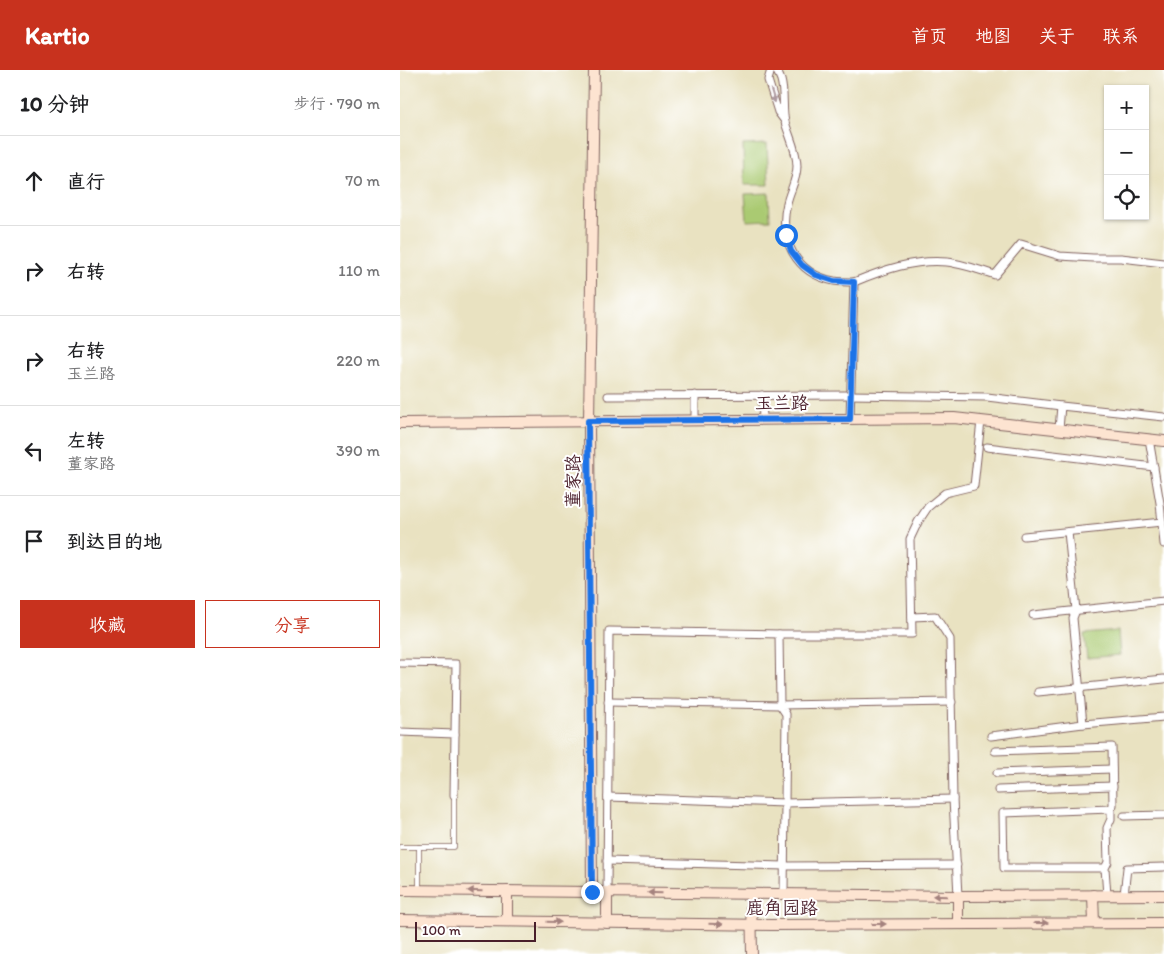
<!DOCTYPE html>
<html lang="zh">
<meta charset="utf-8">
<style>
body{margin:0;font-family:Itim,"LXGW WenKai TC",sans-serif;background:#f2f2f2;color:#202124}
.controls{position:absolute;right:15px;top:15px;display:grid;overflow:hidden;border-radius:0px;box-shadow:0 1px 4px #0004}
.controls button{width:45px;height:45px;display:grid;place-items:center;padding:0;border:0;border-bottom:1px solid #e0e0e0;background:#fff;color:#202124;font:25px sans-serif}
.scale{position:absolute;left:15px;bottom:12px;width:121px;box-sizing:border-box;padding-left:5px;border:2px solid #4a1f2b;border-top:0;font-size:14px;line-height:18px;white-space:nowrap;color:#4a1f2b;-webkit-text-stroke:4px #fff;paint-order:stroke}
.stop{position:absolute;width:15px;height:15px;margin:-11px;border:4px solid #1a73e8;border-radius:50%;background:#fff}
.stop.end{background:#1a73e8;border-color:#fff;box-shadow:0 1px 5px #0008}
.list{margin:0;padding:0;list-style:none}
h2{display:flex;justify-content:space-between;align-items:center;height:65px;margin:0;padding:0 20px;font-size:21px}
h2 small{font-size:16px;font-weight:400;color:#757577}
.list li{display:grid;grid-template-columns:32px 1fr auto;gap:15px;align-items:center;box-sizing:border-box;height:90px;padding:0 20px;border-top:1px solid #e0e0e0}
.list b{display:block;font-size:19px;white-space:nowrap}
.list p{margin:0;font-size:16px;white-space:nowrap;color:#757577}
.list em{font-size:16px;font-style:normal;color:#757577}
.actions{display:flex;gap:10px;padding:15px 20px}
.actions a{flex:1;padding:11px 0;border:1px solid #c8321e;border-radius:0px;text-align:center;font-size:18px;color:#c8321e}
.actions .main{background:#c8321e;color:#fff}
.icon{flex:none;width:28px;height:28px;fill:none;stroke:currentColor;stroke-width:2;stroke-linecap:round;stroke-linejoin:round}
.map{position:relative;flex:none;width:764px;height:884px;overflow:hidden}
header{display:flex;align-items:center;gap:30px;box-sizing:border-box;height:70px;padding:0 25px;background:#c8321e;color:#fff}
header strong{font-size:24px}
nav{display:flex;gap:28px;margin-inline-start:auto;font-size:18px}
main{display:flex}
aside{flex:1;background:#fff}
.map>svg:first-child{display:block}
</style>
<header>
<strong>Kartio</strong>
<nav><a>首页</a><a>地图</a><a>关于</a><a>联系</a></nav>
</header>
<main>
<aside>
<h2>10 分钟<small>步行 · 790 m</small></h2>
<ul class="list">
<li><svg class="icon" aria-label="ahead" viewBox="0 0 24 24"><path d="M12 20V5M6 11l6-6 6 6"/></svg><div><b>直行</b></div><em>70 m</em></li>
<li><svg class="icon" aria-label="right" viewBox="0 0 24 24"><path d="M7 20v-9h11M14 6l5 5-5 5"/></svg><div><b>右转</b></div><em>110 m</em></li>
<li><svg class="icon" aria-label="right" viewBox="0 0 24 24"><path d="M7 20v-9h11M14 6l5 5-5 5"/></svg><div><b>右转</b><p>玉兰路</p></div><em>220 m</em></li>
<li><svg class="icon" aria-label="left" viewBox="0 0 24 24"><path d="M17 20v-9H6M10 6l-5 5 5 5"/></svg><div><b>左转</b><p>董家路</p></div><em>390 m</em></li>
<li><svg class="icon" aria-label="arrive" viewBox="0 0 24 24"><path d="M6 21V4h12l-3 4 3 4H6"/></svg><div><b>到达目的地</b></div></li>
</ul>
<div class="actions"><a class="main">收藏</a><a>分享</a></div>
</aside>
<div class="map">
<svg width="764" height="884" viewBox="0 0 764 884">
<rect width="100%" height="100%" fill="#fff"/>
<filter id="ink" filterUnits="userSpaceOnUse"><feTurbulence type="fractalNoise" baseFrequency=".02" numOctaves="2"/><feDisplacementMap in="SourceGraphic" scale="10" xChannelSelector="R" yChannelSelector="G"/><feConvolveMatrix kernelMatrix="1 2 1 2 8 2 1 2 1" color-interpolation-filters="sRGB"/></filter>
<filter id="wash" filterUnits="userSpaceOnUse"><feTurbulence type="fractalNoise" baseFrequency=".0096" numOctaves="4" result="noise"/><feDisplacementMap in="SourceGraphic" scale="20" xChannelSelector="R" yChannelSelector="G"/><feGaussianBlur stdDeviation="1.12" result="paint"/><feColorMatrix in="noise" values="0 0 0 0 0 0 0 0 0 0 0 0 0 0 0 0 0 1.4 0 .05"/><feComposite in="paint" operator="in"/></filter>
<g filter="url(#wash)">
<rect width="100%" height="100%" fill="#e9e2c1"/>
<g fill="#aaca72" stroke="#7a744e">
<path d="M 367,74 L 369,115 L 344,115 L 343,75 Z"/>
<path d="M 369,123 L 370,150 L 347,151 L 345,124 Z"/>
<path d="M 718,561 L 720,585 L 687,588 L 684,564 Z"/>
</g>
</g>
<g filter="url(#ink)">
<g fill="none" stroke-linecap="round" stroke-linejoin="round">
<defs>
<g id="lane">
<path d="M 0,777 L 19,777 L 19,820"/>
<path d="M 19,777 L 54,777 L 54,725"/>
</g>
<g id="street">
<path d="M 371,0 L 368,10 L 378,42 L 384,50"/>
<path d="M 376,0 C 378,3 380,7 381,10 C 385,24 382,39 385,52 C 389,66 397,81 397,96 C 397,110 390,120 387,133 C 378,169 396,204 434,211 C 441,212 447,212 454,212 L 450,349"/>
<path d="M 454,212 C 483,200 514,189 547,192 C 563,194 580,200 595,205 L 621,174 L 660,186 L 693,188 L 721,188 L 764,193"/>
<path d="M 295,325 L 295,350"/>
<path d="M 362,325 L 363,350"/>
<path d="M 208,326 L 450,325 L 587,327 L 661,336"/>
<path d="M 659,359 L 661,336 L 764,347"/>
<path d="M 749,369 L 760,433 L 764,474"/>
<path d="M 587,377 L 754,397"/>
<path d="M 624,466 L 762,452"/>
<path d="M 633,545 L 764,531"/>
<path d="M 512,547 L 535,546 L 550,569 L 553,729 L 558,826"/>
<path d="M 0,593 L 56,594 L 55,664"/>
<path d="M 638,622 L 764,609"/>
<path d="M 208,632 L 380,635 L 379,564"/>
<path d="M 683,654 L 764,647"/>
<path d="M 0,662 L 55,664 L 54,725"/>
<path d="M 591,666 L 683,654 L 673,548 L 676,540 L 668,462"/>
<path d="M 595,681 L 712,677 L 713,735 L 711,739"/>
<path d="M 597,703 L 712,699"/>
<path d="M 598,720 L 713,716"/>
<path d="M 208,727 L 385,733 L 553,729"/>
<path d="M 724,746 L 764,745"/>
<path d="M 207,791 L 385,796 L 557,795"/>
<path d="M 705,798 L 604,798 L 603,743 L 711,739 L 711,749 L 707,758 L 708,792 L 705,798 L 707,825"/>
<path d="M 207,822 L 209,561 L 379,564 L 512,564 L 510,469 L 518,452 L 528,437 L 545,423 L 574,416 L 581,351"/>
<path d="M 384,824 L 386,644 L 380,635 L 552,632"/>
<path d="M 724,825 L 727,798 L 764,797"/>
</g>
<g id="secondary">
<path d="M 0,353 L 554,348 L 764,371"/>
<path d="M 0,820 L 558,826 L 764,825"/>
<path d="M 192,822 L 189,351 L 194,0"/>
<path d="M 351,824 L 352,884"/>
<path d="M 693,825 L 694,853"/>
<path d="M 558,826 L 558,854"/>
<path d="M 0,850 L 372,855 L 764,853"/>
<path d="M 107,851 L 107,821"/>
<path d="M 207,853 L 207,822"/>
</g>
</defs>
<use href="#lane" stroke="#826360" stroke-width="5.5"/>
<use href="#street" stroke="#826360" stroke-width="9"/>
<use href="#secondary" stroke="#826360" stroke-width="12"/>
<use href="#lane" stroke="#fff" stroke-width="4"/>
<use href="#street" stroke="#fff" stroke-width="7"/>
<use href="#secondary" stroke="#fde4d1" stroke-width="10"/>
</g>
<defs><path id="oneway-solid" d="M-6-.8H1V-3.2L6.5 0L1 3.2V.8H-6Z" transform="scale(1.25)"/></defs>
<use fill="#ae9aa0" href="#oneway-solid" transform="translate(373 26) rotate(73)"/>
<g fill="#a4827e">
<use href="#oneway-solid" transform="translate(75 821) rotate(-179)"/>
<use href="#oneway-solid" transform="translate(255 823) rotate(-179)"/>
<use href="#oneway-solid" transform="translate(540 826) rotate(-179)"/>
<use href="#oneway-solid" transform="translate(154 852) rotate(1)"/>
<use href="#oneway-solid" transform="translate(641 853)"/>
<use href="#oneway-solid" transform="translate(316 854) rotate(1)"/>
<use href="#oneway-solid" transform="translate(479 854)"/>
</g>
</g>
<g fill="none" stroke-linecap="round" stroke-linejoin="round" filter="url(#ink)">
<path stroke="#1a73e8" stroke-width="6" d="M 192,822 L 188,351 L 450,349 L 454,212 L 434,211 L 416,205 L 402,195 L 391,181 L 386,165"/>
</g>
<g text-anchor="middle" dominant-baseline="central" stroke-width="4" stroke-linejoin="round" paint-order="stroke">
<g font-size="18" fill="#4a1f2b" stroke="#fff">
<text x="382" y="333">玉兰路</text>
<text transform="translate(173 411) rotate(-90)">董家路</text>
<text x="382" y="838">鹿角园路</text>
</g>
</g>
</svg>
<div class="controls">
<button>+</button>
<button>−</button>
<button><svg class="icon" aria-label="locate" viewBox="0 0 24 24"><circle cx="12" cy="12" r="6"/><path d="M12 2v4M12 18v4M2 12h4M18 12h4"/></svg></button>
</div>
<div class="scale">100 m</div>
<div class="stop" style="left:386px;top:165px"></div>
<div class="stop end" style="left:192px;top:822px"></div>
</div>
</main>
